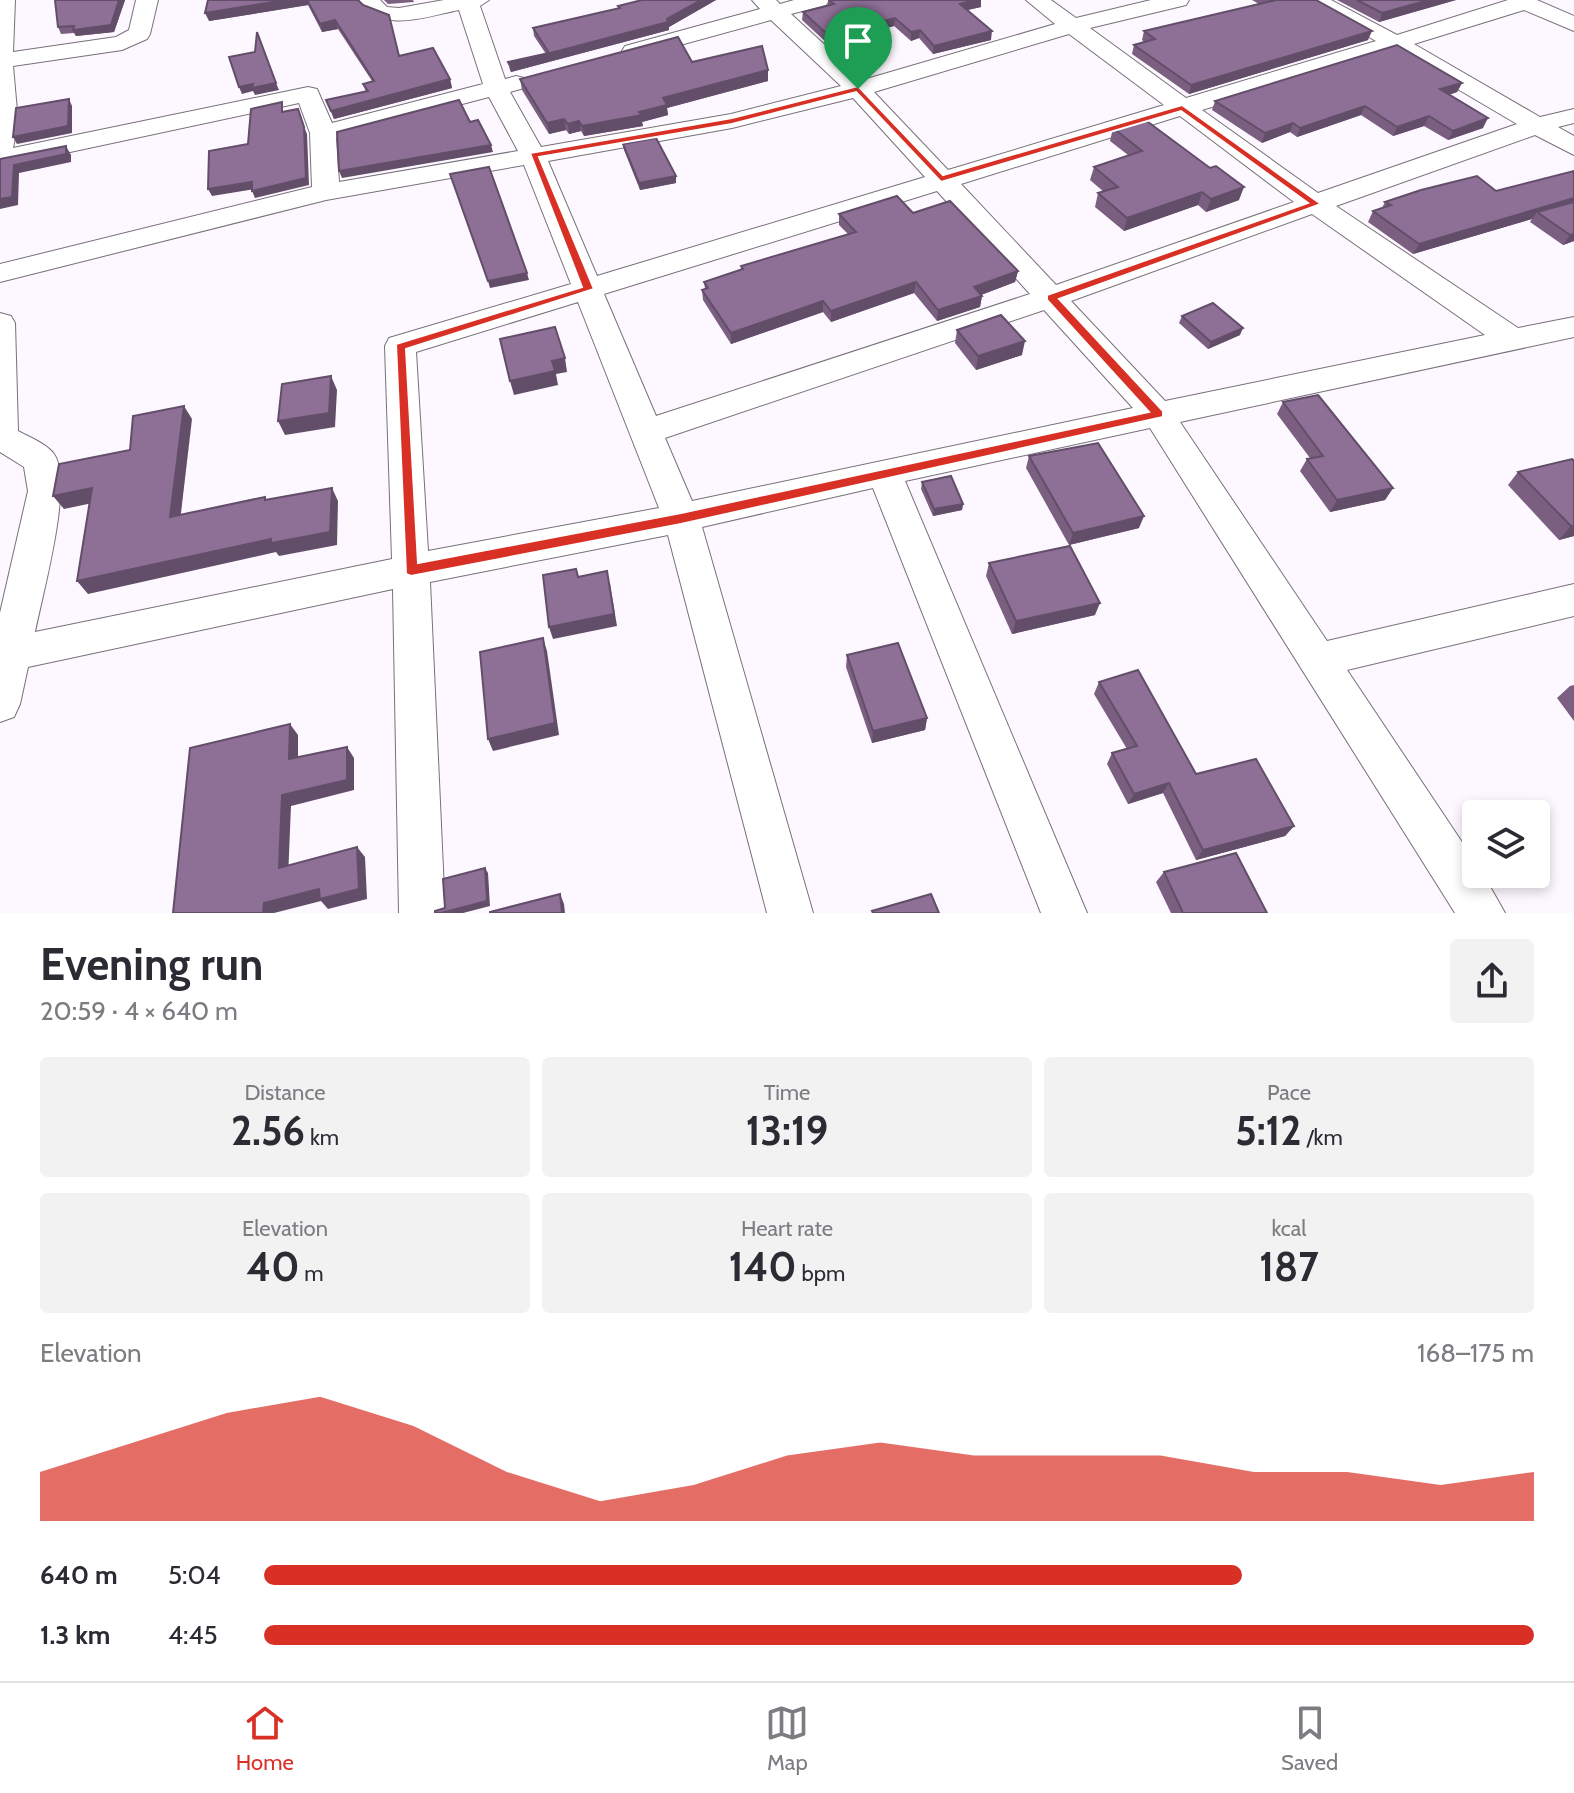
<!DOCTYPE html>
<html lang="en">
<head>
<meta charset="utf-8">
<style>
	body { margin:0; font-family:Cabin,sans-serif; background:#f2f2f3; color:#2b2b33; height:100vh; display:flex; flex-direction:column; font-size:30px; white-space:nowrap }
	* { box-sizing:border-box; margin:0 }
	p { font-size:26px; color:#7c7c81 }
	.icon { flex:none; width:44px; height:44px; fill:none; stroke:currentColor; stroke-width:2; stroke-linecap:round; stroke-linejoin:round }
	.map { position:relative; height:913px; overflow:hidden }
	.details { display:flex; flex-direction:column; background:#fff; flex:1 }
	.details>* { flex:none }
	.tools { position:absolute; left:1462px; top:800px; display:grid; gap:16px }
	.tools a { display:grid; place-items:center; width:88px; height:88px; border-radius:8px; background:#fff; box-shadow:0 4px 12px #0003; font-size:40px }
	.pin { position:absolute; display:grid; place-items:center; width:68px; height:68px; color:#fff; margin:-82px -34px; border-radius:50% 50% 50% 0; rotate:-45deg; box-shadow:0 0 8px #0007 }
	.pin .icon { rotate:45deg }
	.round { display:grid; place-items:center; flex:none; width:84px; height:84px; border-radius:8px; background:#f2f2f3 }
	.overview { display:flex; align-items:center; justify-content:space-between; height:136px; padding:0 40px }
	h1 { font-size:44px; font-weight:700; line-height:60px }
	.figures { display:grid; grid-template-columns:repeat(3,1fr); gap:12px; height:136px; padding:8px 40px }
	.figures div { display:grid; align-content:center; border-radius:8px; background:#f2f2f3; text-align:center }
	.figures b { font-size:40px; font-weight:700 }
	.figures small { font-size:22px; font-weight:400 }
	.figures p { font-size:22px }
	.chart { height:224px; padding:16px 40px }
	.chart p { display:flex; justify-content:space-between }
	.chart svg { width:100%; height:144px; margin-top:8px; fill:#d93025; opacity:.7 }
	ul { padding:0 40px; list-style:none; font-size:26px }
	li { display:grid; grid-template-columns:128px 96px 1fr; align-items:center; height:60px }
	li i { height:20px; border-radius:10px; background:#d93025 }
	.menu { display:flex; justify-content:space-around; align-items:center; height:112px; border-top:2px solid #e1e1e2; background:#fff; font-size:22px; color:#7c7c81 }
	.menu a { display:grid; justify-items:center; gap:4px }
	.menu .current { color:#d93025 }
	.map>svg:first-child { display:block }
</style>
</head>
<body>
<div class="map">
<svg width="1574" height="913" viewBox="0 0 1574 913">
	<rect width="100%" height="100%" fill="#fdf8ff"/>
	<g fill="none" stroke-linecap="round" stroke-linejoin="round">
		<defs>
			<path id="minor" d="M0 0H15L13 52 116 37 129 30 136 0H158L150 34 147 39 122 50 13 66 18 122 13 148 308 87 317 89 332 123 483 84 459 10C424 17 382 34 357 0H380L387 7 399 8 444 0H489L480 6 505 79 516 76 524 78 528 83 524 88 510 92 541 147 731 114 841 86 771 20 633 58 625 56 622 51 625 46 760 9 752 0H776L780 4 794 0H829L826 5 791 14 863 80 1055 24 1026 0H1051L1076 18 1151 0H1189L1186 5 1090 28 1186 98 1376 41 1304 0H1331L1397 35 1508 0H1537L1574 16V31L1524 10 1414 44 1540 117 1574 109V123L1558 127 1574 136V155L1535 135 1336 206 1518 328 1574 317V337L1180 422 1327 641 1574 584V616L1347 670 1476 863V874H1483L1505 913H1455L1150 428 905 481 1087 913H1041L873 488 702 527 813 913H767L668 535 430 582 445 913H399L393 589 28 667 20 704 14 717 0 722V613L28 491 24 467 0 452V313L11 316 15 323 18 431C29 437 47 444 54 454 74 483 42 595 35 632L392 559 385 346 389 338 571 284 524 165 326 200 0 282V264L312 187 310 133 299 103 0 167ZM1069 34 1164 105 948 170 874 92ZM1393 51 1517 124 1318 193 1202 110ZM489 97 518 151 339 182 336 137ZM853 98 925 177 597 276 548 161 732 128ZM1180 116 1294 202 1056 285 961 184ZM937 191 1030 294 656 416 604 294ZM1312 214 1485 335 1165 401 1071 301ZM578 302 659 508 428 551 416 352ZM1044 310 1133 408 692 501 665 438Z"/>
		</defs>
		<use href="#minor" stroke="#78707a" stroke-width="2"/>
		<use href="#minor" fill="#fff" fill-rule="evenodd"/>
	</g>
	<g fill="#7a5f81">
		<polygon points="55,0 125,0 114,32 76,36 74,33 61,34 58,27"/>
		<polygon points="208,0 358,0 399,56 450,79 452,88 334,119 326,100 366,92 363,84 372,81 338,29 322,32 308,5 209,21"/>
		<polygon points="384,0 413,0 414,2 388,4"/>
		<polygon points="642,0 716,0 669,27 669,30 511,72 510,70 508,62 546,54 534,36 533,28 618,9 618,6"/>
		<polygon points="828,0 981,0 981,7 967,10 991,40 933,54 919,38 911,41 894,26 828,44 802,20 803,12 828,6"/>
		<polygon points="1252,0 1316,0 1368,40 1189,94 1132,54 1134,45 1144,42 1142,40 1144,31 1259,4"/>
		<polygon points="1337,0 1456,0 1379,22"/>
		<polygon points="692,62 768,70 768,81 667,108 668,115 642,122 643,126 584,136 581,131 569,134 566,130 549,134 522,90 520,79"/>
		<polygon points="1462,83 1457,92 1449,95 1483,128 1448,140 1424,126 1393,136 1361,115 1297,137 1290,132 1262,143 1212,110 1215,101"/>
		<polygon points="1113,128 1239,200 1206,212 1198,205 1124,231 1095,207 1098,193 1104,192 1090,180 1094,167 1128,155 1110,141"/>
		<polygon points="623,144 676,183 640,190 624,150"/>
		<polygon points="1574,171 1574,241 1563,245 1530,222 1532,219 1413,254 1368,222 1373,211 1382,208 1385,202 1496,191"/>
		<polygon points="913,213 1018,271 1015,282 981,295 982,296 980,307 937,321 914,293 831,322 823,312 731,344 703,300 702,290 705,289 704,282 741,270 741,266 848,234 839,225 839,214"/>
		<polygon points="1182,316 1240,335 1208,349 1179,323"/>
		<polygon points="957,330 1022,355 976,370 955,343"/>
		<polygon points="1283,402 1393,488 1385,500 1330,512 1300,471 1307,459 1310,458 1277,414"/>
		<polygon points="1029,456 1139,528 1069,545 1026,468"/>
		<polygon points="1572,459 1574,536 1559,540 1508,485 1518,472"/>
		<polygon points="922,482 963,504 962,510 933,516 921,489"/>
		<polygon points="989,563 1095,615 1012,634 986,576"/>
		<polygon points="847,655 927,718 925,730 872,743 846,667"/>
		<polygon points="1099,682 1196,774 1294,826 1285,836 1196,860 1163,793 1128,804 1107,764 1112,753 1127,749 1094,694"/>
		<polygon points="1574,685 1574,721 1557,698 1570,686"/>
		<polygon points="1164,872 1267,913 1171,913 1156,882"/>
	</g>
	<g fill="#634e69">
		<polygon points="119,0 125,0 114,32 76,36 73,30"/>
		<polygon points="286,0 307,0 308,5 209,21 205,13"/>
		<polygon points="701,0 716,0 669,27 669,30 511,72 509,64 667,19"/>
		<polygon points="975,0 981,0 981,7 959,12 960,4"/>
		<polygon points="1429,0 1456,0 1379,22 1382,13"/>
		<polygon points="895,18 894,26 828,44 828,35"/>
		<polygon points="335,20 338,29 322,32 320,24"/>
		<polygon points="920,30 919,38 911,41 911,32"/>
		<polygon points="992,31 991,40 933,54 934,46"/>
		<polygon points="1372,31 1368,40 1189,94 1191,85"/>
		<polygon points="768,70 768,81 667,108 668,115 642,122 643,126 584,136 582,126 663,98"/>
		<polygon points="450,79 452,88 334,119 331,111"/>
		<polygon points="276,83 279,90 255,95 253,91 242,94 239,87 253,84"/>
		<polygon points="1462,83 1457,92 1435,99 1440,89"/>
		<polygon points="69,99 72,106 72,133 17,144 13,137"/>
		<polygon points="1365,106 1361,115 1297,137 1300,128"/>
		<polygon points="1429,116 1424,126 1393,136 1397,127"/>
		<polygon points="1488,118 1483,128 1448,140 1453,131"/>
		<polygon points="564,119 566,130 549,134 547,123"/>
		<polygon points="579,121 581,131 569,134 568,124"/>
		<polygon points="1293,123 1290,132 1262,143 1265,133"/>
		<polygon points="304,127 307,134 309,185 255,198 252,191"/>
		<polygon points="491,145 493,152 342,178 339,171"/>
		<polygon points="66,146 71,155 71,162 19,173 18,205 0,209 0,199 14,165"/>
		<polygon points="676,176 676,183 640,190 639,183"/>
		<polygon points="252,182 255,189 212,196 208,189"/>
		<polygon points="1244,187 1239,200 1206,212 1211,199"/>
		<polygon points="1202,192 1198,205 1124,231 1127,218"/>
		<polygon points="1574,198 1574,206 1537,212 1532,219 1413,254 1419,244"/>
		<polygon points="1574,234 1574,241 1563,245 1570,235"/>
		<polygon points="1018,271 1015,282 973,298 974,287"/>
		<polygon points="527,273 529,280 490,288 488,281"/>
		<polygon points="916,282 914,293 831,322 831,311"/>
		<polygon points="982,296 980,307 937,321 938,310"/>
		<polygon points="823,301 823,312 731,344 731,333"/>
		<polygon points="1243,328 1240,335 1208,349 1211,342"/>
		<polygon points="1025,341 1022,355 976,370 978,356"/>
		<polygon points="565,358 567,372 556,374 558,385 514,395 510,381 552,361"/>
		<polygon points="331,376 337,390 335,427 285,435 278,421"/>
		<polygon points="184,406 192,419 179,530 170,517"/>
		<polygon points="92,488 102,501 64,509 53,496"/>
		<polygon points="332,488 338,501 337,545 279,556 276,552 88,594 77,581"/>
		<polygon points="1393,488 1385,500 1330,512 1337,500"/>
		<polygon points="963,504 962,510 933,516 934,509"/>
		<polygon points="1144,516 1139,528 1069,545 1073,533"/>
		<polygon points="1571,526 1574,526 1574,536 1559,540"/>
		<polygon points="610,584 617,626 553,639 549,627"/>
		<polygon points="1100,603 1095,615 1012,634 1016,621"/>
		<polygon points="543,638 547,651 559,735 493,751 488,739"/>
		<polygon points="927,718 925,730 872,743 873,731"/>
		<polygon points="290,724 298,735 298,770 289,759"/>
		<polygon points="347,747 354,758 354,790 291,806 288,878 279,868 282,795"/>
		<polygon points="1169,783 1163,793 1128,804 1134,794"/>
		<polygon points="1294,826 1285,836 1196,860 1203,850"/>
		<polygon points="357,847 365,857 367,899 328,909 321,901 274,913 263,913 264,903"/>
		<polygon points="485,868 488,873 490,906 463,913 441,913"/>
		<polygon points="560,894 564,904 565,913 562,913"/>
	</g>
	<g fill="#8e6f96" stroke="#634e69" stroke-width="2">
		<polygon points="55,0 119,0 111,25 73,30 74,26 58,27"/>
		<polygon points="208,0 286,0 205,13"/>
		<polygon points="307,0 358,0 363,5 389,15 399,56 433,48 450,79 331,111 326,100 368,91 363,84 374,81 335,20 320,24"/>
		<polygon points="642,0 701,0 667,19 668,22 509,64 508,62 549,53 533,28 620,8 618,6"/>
		<polygon points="829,0 975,0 960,4 992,31 934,46 920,30 911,32 895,18 828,35 803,12 834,4"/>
		<polygon points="1269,0 1316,0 1372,31 1191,85 1134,45 1155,39 1144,31 1272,1"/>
		<polygon points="1357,0 1429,0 1382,13"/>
		<polygon points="257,32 276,83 252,88 253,84 239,87 229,57 255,52"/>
		<polygon points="678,37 692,62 762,46 768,70 663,98 667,105 639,112 642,115 582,126 579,121 568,124 564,119 547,123 520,79"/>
		<polygon points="1397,45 1462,83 1440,89 1488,118 1453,131 1429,116 1397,127 1365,106 1300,128 1293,123 1265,133 1215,101"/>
		<polygon points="69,99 68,126 13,137 16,108"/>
		<polygon points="459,100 470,122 478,120 491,145 339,171 337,132"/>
		<polygon points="282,102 282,112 298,109 304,127 306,178 252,191 252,182 208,189 209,151 248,144 251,109"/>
		<polygon points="1144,119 1210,168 1216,166 1244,187 1211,199 1202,192 1127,218 1098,193 1118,187 1094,167 1142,151 1113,128"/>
		<polygon points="656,138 676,176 639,183 623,144"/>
		<polygon points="66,146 66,154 14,165 12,197 0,199 0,159"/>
		<polygon points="489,167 527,273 488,281 450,174"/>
		<polygon points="1574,171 1574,198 1419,244 1373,211 1391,205 1385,202 1421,190 1477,176 1496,191"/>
		<polygon points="897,196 913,213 950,201 1018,271 974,287 982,296 938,310 916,282 831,311 823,301 731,333 702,290 708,288 704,282 743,269 741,266 856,232 839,214"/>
		<polygon points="1574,202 1574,234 1570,235 1537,212"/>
		<polygon points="1213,303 1243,328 1211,342 1182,316"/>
		<polygon points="1001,315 1025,341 978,356 957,330"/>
		<polygon points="555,327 565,358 552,361 555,371 510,381 500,339"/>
		<polygon points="331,376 329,413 278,421 282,384"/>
		<polygon points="1318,395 1393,488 1337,500 1307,459 1323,456 1283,402"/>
		<polygon points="184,406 170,517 265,497 265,500 332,488 330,532 271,543 271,539 77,581 92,488 53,496 59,464 130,450 133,416"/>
		<polygon points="1098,443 1144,516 1073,533 1029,456"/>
		<polygon points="1572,459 1574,461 1574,526 1571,526 1518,472"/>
		<polygon points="951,476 963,504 934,509 922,482"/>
		<polygon points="1070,546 1100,603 1016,621 989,563"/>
		<polygon points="576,569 578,577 607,571 614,614 549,627 543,575"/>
		<polygon points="543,638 555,723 488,739 480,652"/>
		<polygon points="898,643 927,718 873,731 847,655"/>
		<polygon points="1138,670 1196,774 1256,759 1294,826 1203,850 1169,783 1134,794 1112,753 1137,746 1099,682"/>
		<polygon points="290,724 289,759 347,747 347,780 282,795 279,868 357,847 359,889 320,899 319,889 264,903 263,913 173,913 190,748"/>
		<polygon points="1236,853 1267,913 1183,913 1164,872"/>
		<polygon points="485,868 487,901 441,913 435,913 435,911 445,908 443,879"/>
		<polygon points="560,894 562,913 490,913 490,912"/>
		<polygon points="931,894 939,913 873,913 872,911"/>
	</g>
	<path fill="#d93025" stroke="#fff" stroke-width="2" fill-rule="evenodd" d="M858 86 943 175 1182 105 1321 204 1059 299 1163 411V417L681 524 411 576 406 574 396 344 582 287 530 153 732 118ZM856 92 941 182 1181 111 1308 203 1047 295V300L1149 412 681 513 418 563 406 349 594 289 539 157 732 124Z"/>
</svg>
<div class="tools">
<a><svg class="icon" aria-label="layers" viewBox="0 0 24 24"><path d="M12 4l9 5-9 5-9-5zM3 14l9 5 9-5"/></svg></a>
</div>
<div class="pin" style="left:858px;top:89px;background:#1e9e55"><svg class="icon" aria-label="arrive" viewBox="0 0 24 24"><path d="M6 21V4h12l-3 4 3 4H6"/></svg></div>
</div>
<section class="details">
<div class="overview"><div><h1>Evening run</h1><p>20:59 · 4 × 640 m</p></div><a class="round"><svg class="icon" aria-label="share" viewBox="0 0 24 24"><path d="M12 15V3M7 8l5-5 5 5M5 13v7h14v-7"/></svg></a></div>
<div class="figures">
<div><p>Distance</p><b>2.56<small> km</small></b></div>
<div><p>Time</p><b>13:19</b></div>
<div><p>Pace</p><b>5:12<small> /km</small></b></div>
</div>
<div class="figures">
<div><p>Elevation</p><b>40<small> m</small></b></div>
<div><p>Heart rate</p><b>140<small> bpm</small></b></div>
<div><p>kcal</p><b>187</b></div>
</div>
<div class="chart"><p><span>Elevation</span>168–175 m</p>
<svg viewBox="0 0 160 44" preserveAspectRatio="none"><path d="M0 44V29L10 20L20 11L30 6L40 15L50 29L60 38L70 33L80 24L90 20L100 24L110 24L120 24L130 29L140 29L150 33L160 29V44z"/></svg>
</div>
<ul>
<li><b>640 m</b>5:04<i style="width:77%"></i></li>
<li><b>1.3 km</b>4:45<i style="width:100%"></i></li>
</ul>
</section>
<nav class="menu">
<a class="current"><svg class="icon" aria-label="home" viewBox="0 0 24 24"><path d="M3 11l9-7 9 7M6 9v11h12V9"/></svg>Home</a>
<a><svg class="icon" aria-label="map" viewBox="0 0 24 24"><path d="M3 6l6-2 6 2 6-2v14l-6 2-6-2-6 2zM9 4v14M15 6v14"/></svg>Map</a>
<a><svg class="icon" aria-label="saved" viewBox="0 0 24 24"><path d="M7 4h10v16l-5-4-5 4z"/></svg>Saved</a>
</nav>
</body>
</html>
